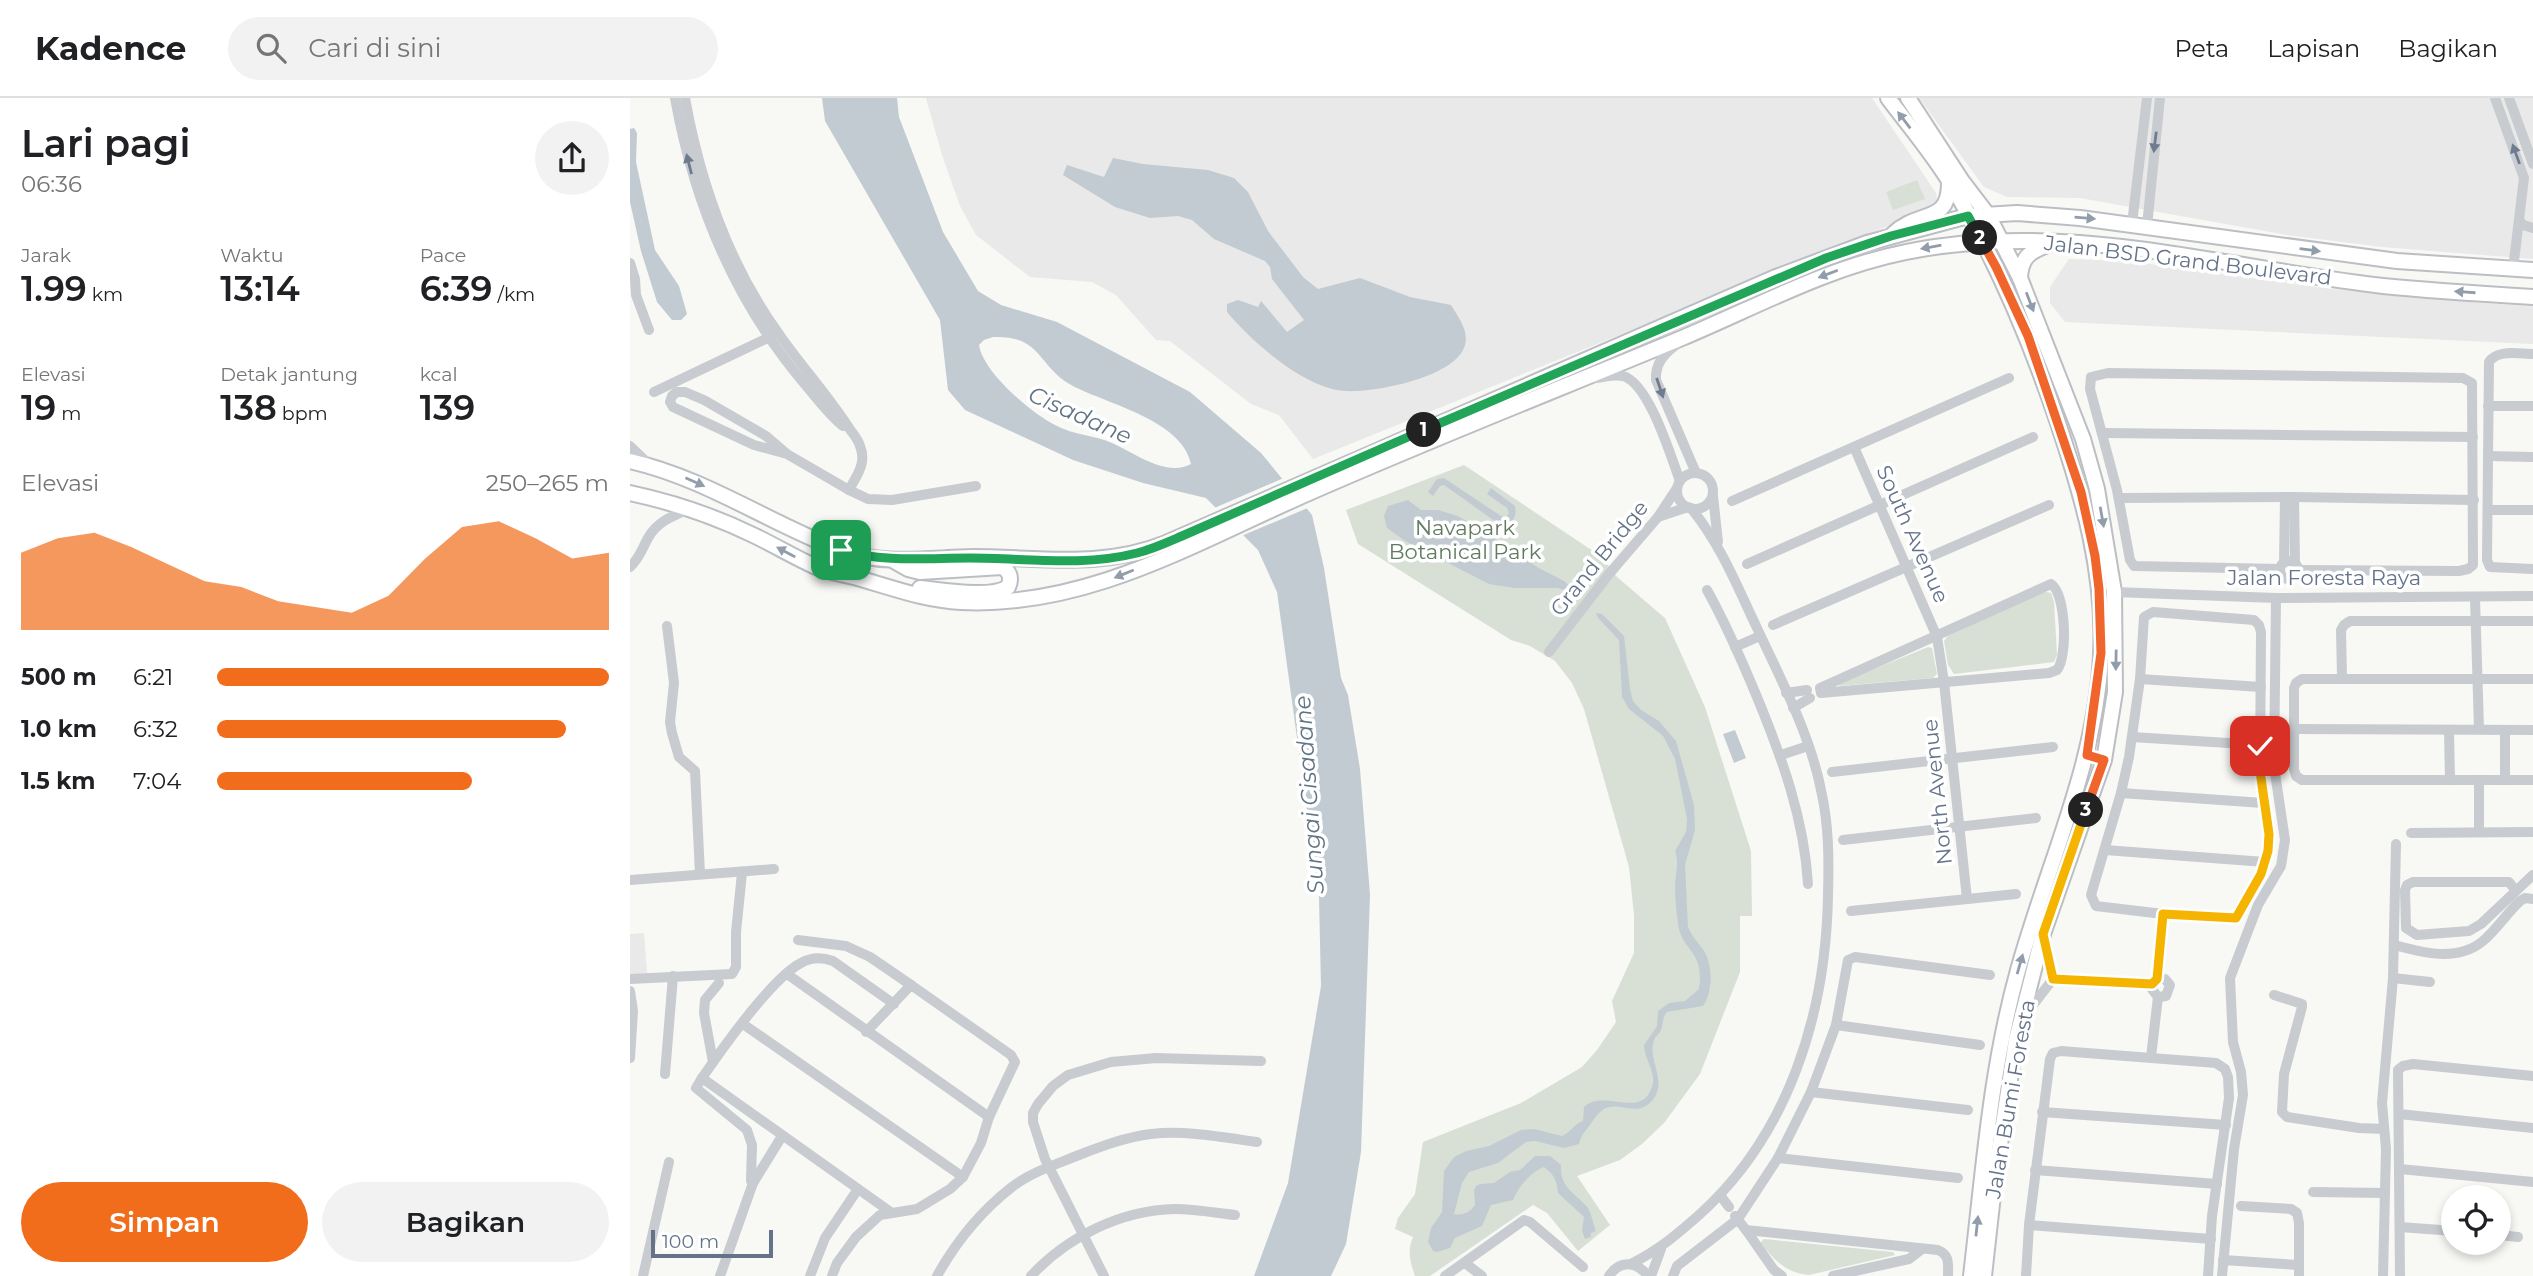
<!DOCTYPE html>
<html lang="id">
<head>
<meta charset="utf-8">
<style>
	body { margin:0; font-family:Montserrat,sans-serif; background:#f2f2f2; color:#202124; height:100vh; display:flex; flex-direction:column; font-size:26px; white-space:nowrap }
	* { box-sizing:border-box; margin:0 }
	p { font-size:23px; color:#757577 }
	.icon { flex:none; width:38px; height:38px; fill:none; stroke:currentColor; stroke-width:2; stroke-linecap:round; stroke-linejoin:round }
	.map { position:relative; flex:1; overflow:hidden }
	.panel { display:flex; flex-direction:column; background:#fff; width:630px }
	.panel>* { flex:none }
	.tools { position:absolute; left:1811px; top:1087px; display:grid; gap:14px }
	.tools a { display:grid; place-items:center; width:70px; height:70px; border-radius:50%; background:#fff; box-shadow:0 4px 10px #0003; font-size:35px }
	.scale { position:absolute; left:21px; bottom:18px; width:122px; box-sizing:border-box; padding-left:7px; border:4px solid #647389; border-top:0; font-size:19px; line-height:24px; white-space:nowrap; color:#647389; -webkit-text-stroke:5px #fff; paint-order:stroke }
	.pin { position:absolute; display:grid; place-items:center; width:60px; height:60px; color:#fff; margin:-30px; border-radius:14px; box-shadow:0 4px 10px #0006 }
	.km { position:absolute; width:35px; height:35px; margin:-18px; border-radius:50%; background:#222; color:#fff; font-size:19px; line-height:35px; text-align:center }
	.round { display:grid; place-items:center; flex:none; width:74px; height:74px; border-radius:37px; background:#f2f2f2 }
	.headline { display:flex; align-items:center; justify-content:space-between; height:119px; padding:0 21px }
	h1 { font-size:38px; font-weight:600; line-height:52px }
	.stats { display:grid; grid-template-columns:repeat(3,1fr); gap:10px; height:119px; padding:7px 21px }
	.stats div { display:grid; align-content:center }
	.stats b { font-size:35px; font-weight:600 }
	.stats small { font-size:19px; font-weight:400 }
	.stats p { font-size:19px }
	.chart { height:196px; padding:14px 21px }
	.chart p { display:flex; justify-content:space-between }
	.chart svg { width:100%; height:126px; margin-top:7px; fill:#f26d1b; opacity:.7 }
	.button { display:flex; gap:14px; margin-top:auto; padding:14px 21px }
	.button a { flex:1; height:80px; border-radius:42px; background:#f26d1b; color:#fff; font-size:28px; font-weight:600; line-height:80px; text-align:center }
	.button a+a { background:#f2f2f2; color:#202124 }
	ul { padding:0 21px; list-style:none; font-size:23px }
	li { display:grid; grid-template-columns:112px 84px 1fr; align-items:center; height:52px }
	li i { height:18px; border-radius:9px; background:#f26d1b }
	header { display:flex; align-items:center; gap:42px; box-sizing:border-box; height:98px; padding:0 35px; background:#fff; border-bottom:2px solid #e0e0e0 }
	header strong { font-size:33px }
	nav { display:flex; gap:38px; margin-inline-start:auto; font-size:24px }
	.search { width:490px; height:63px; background:#f2f2f2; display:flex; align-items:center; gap:18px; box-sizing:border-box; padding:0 24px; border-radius:38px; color:#757577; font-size:26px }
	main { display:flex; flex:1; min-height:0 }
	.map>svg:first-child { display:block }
</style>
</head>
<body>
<header>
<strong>Kadence</strong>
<div class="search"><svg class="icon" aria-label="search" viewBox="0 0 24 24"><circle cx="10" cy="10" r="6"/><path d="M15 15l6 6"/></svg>Cari di sini</div>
<nav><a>Peta</a><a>Lapisan</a><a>Bagikan</a></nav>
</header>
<main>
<section class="panel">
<div class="headline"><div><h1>Lari pagi</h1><p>06:36</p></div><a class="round"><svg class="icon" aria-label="share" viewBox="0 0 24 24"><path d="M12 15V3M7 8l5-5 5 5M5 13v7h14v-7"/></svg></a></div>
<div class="stats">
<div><p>Jarak</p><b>1.99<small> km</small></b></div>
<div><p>Waktu</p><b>13:14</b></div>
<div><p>Pace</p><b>6:39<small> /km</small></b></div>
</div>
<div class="stats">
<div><p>Elevasi</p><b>19<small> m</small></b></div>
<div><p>Detak jantung</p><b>138<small> bpm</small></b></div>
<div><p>kcal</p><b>139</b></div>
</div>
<div class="chart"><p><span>Elevasi</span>250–265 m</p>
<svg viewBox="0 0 160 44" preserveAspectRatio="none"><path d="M0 44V17L10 12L20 10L30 15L40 21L50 27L60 29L70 34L80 36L90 38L100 32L110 19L120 8L130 6L140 12L150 19L160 17V44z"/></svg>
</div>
<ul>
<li><b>500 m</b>6:21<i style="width:100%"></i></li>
<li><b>1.0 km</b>6:32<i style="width:89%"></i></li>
<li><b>1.5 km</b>7:04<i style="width:65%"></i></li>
</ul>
<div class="button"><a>Simpan</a><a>Bagikan</a></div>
</section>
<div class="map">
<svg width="1903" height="1178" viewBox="0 0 1903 1178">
	<rect width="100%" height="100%" fill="#f8f8f5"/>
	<g fill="#e8e9e8">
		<polygon points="296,0 1242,0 1306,95 1308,108 683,361 649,317 621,306 540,243 526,242 486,197 462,184 400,179 346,137 330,108 312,57"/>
		<polygon points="1289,0 1903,0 1903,161 1752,149 1657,137 1450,100 1377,99 1354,89"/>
		<polygon points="1439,161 1498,163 1702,191 1851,205 1903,208 1903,246 1435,224 1420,205 1420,189"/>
		<polygon points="14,835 17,875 0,877 0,836"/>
	</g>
	<g fill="#d8e0d6">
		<polygon points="1287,82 1295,101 1263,112 1256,94"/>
		<path d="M834 367 972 459 987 479 1035 520 1075 609 1121 753 1122 818H1110V874L1070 976 1034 1025 1012 1046 990 1062 947 1078 980 1127 948 1153 917 1115 903 1107 800 1178H785C780 1164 777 1153 783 1139L765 1131 768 1120 785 1096 793 1044 891 1005 952 969 967 952 986 924 982 903 1004 855V817L999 769 954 611 942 585 925 563 900 548 881 542 728 446 716 412Z"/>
		<polygon points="1413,493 1421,495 1424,504 1427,557 1424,564 1324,576 1318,567 1314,543 1318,538"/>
		<polygon points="1298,549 1302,550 1307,576 1303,580 1209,588 1210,585"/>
		<path d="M1134 1141 1263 1154 1265 1157 1179 1177C1155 1175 1145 1162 1130 1145Z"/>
	</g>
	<g fill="#c2cbd1" fill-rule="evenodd">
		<path d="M192 0H267L269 19 313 134 348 193 371 207 427 224 560 294 631 355 682 417 694 470 711 580 718 597 730 671 740 797 731 1054 716 1146 701 1178H624L658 1085 691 888 689 800 647 494 628 452 576 400 513 385 443 362 335 312 318 292 310 222 195 23ZM363 239C413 237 407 269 443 288 477 306 552 322 561 366 537 380 503 354 482 345 464 337 443 337 425 327 401 315 353 274 349 247L354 242Z"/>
		<polygon points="4,30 7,35 6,64 25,152 49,188 57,216 51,222 42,222 27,204 11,153 0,104 0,31"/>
		<path d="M483 60 513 66 578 72 604 80 618 94 638 133 673 179 688 191 730 180 780 199 821 207C828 219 839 232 835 247 827 279 744 295 715 293 674 290 622 244 597 214V206L608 202 628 209 631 203 657 234 674 222 642 181 640 169 635 163 584 141 562 122 548 118 520 120 485 109 433 77 437 67 474 79Z"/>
		<path d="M814 380 871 418 876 419 879 415 877 410 857 396 861 390 885 408C888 422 879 429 866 424L814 387 810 388 803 398 798 394 807 381Z"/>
		<polygon points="778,402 791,412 808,412 828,418 882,451 907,469 934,483 942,490 944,496 928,490 884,490 859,486 775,443 757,430 754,418 758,408"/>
		<path d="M966 515 972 516 994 538 1000 591 1003 603 1011 612 1029 623 1046 643 1064 707 1065 732 1055 767 1058 829C1062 839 1068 844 1074 853 1083 867 1083 894 1073 908L1037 914C1031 921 1034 927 1030 934 1028 937 1025 939 1024 942 1017 962 1037 980 1024 1000 1009 1022 990 1002 974 1011 968 1015 964 1021 960 1027 955 1033 951 1038 949 1046L934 1050 905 1043 896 1044 868 1065 839 1074 832 1085 824 1116C833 1118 840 1114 845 1107L844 1092 846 1088 850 1086 864 1085 880 1074 890 1072 905 1058H920L931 1067C930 1091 945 1094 958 1110 962 1117 963 1126 966 1133L961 1135V1139L955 1141 952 1133 954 1119 928 1095C927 1083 924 1076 914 1069 902 1073 888 1089 883 1102L861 1107 852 1128 825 1140 820 1150 807 1154 803 1153 798 1144 801 1130 812 1114 814 1073 824 1059 836 1053 859 1048 891 1032 904 1031 932 1038C941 1034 944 1026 953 1023L954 1009C974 990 1011 1022 1022 989 1027 975 1014 961 1014 947L1027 928 1028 913 1039 905 1055 903 1069 891C1075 851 1051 854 1048 825 1046 812 1045 798 1045 786 1046 775 1049 763 1045 753L1056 734 1057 721 1045 661 1033 638 999 611 992 599 989 542 968 520Z"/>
		<polygon points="1105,632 1116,660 1104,665 1093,636"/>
	</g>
	<polygon fill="#f8f8f5" points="656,379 680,409 609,439 582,411"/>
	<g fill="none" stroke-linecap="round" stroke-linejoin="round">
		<defs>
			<g id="major">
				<path d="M1258 0C1279 28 1303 56 1321 86 1366 161 1400 242 1428 325 1453 400 1475 476 1471 556 1466 668 1416 769 1387 876 1360 974 1353 1077 1341 1178"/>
				<polyline points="1278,0 1332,83 1358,117 1390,180 1453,341 1467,391 1484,494 1485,594 1474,662 1413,836 1386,942 1365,1079 1354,1178"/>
				<path d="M1263 136C1289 111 1319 127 1319 85"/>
				<path d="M1390 180C1391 158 1401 153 1420 146"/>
				<path d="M0 363C75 380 139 425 210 452 253 468 298 460 342 459 408 459 472 471 536 445L1146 179 1237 145 1338 118 1387 115 1450 120 1767 163 1903 172"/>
				<path d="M0 395C42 404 84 418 123 437 144 447 164 459 186 469 198 474 211 476 224 479 260 489 293 502 331 504 452 510 556 450 663 402 791 345 922 294 1052 240 1126 209 1196 170 1276 154 1435 121 1595 170 1753 188 1803 193 1853 196 1903 199"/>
				<path d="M264 463 278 471 290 474 372 469C380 473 382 481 378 489 361 501 311 492 290 490"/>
			</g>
		</defs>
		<use href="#major" stroke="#bbbec3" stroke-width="18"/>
		<g stroke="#c8cbcf" stroke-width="10">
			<path d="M45 0C64 105 104 202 173 284 186 299 198 316 213 328"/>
			<path d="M55 0C70 83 99 167 149 236 171 268 198 297 219 330 223 336 228 341 230 348 237 365 227 377 219 392"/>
			<polyline points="1865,0 1894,80 1883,171"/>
			<polyline points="1879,0 1903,66"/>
			<polyline points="1889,122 1893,127 1903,130"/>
			<polyline points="1502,126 1517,0"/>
			<polyline points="1517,128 1530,0"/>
			<polyline points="0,165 5,181 6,197 19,232"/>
			<path d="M1047 246C1034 256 1025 265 1026 282L1066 375"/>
			<path d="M1903 256C1889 256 1867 251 1859 264L1857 462 1860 469 1903 471"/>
			<path d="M966 280C974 279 984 276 993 278 1019 285 1041 359 1050 383"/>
			<polyline points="24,294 142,238"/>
			<polyline points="1858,308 1903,308"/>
			<polyline points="1472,335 1843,339"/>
			<polyline points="0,348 21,368"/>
			<polyline points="1224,349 1307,539 1314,584 1337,801"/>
			<polyline points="157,356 124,347 43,309 40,304 42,298 47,294 55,294 74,302 136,338 157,356 219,392 238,401 262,402 346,388"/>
			<polyline points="1858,358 1903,359"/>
			<circle cx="1065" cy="393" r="18"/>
			<polyline points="1083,398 1088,444"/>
			<polyline points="1664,399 1665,465"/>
			<polyline points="1489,400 1664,399 1844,402"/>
			<polyline points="1102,403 1379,280"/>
			<polyline points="1858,412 1903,412"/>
			<polyline points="1028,419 1058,409"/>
			<circle cx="1659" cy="472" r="9"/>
			<polyline points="1654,465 1655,399"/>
			<polyline points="1117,466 1403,339"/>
			<path d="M0 469C9 461 12 451 18 440 27 424 42 418 59 411"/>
			<polyline points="1650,471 1504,468 1500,462 1487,392 1460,291 1461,279 1478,275 1833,280 1842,285 1843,467 1838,471 1829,473 1668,472"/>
			<path d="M1421 486C1436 495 1438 559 1427 572L1419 575 1191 595 1190 590Z"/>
			<path d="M1077 492C1096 526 1112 563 1127 599 1152 660 1174 720 1178 786"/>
			<polyline points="1484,494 1646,500 1903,498"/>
			<polyline points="1845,500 1849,631"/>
			<polygon points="1523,514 1624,522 1629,527 1631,534 1630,673 1638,736 1638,753 1631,776 1607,820 1533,816 1466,808 1461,797 1491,695 1499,659 1510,581 1514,519"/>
			<polyline points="1143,527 1419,407"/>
			<polyline points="37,528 44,585 40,624 42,635 49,659 65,673 70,776"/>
			<polyline points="1105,549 1130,538"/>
			<polyline points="919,554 979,476 1028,419 1047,390"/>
			<polyline points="1712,580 1711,532 1714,527 1720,523 1903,523"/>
			<polyline points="1510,581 1631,589"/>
			<polyline points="1903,581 1672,581 1666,585 1664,590 1664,671 1666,678 1672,682 1903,682"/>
			<polyline points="1156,595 1177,592"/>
			<polyline points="1163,610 1180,600"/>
			<polyline points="1664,631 1903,632"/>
			<polyline points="1819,632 1820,682"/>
			<polyline points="1502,639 1630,647"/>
			<polyline points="1151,657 1178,648"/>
			<polyline points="1202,674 1423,649"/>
			<polyline points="1849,682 1849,733"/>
			<polyline points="1875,682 1875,632"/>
			<polyline points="1491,695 1633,705"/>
			<polyline points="1781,735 1903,734"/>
			<polyline points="1213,742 1406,720"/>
			<polyline points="1475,752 1635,764"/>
			<polyline points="0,782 144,771"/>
			<polyline points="1886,793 1879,784 1783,784 1777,787 1775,792 1776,830 1787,837 1839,833 1851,826 1903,777"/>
			<polyline points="1221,813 1386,796"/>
			<polyline points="168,842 216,848 240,859 281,887"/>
			<path d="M1765 847C1793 855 1828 864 1853 843 1867 831 1877 815 1890 803L1895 800 1903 801"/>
			<polyline points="157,876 359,1019"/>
			<polyline points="1763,880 1800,884"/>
			<polyline points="0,881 102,876 106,869 106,834 112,775"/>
			<polyline points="1423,881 1522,886"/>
			<polyline points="1527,881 1535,881 1540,887 1536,898 1528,899 1521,890 1527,881 1533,816"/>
			<polyline points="0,893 3,913 0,960"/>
			<polyline points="1644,897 1672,906 1672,909 1654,976 1652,1014 1657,1019 1729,1030 1754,1031"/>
			<polyline points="1393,920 1423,881 1414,839"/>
			<polyline points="113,926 333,1079"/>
			<polyline points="1206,927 1350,947"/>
			<polyline points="1521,959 1528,899"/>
			<polyline points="83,964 74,915 75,902 89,885"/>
			<polyline points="35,976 43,878"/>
			<polyline points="72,980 262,1115"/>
			<polyline points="1181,994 1338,1012"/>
			<polyline points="1412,1014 1596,1027"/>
			<polyline points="1769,1016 1903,1030"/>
			<polyline points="1148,1060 1328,1080"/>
			<polyline points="1770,1071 1903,1084"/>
			<polyline points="1405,1072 1587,1086"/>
			<polyline points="123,1085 152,1038"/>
			<polyline points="1683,1094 1755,1095"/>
			<polyline points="1090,1097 1099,1109"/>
			<polyline points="1611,1108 1661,1111 1667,1115 1669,1125 1669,1178"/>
			<path d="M1105 1118 1116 1132 1308 1152C1320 1157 1318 1166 1318 1178"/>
			<polyline points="1399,1127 1581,1141"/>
			<polyline points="1770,1129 1824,1133"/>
			<polyline points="1116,1132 1144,1172 1152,1178"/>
			<polyline points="1869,1137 1888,1139"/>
			<polyline points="1593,1162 1669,1167"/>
			<polyline points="835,1165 852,1178"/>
			<path d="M1001 1166C1030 1151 1045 1138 1069 1117 1159 1036 1196 916 1198 797 1199 762 1199 727 1191 692 1180 636 1151 582 1127 530 1107 488 1091 447 1061 410"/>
			<polyline points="13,1178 39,1064"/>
			<path d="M90 1178 123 1085 121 1083 122 1047 117 1032 66 990 72 980C92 951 142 880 171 865 181 859 192 859 203 863L264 906"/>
			<polyline points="180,1178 195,1140 228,1091"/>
			<polyline points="202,1178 207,1165 226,1139 250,1117 287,1111 320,1091 333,1079 351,1045 359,1019 385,964 381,957 281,887 236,934"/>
			<path d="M307 1178C326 1144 351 1113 382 1089 401 1074 427 1066 449 1057 472 1048 496 1039 521 1036 555 1032 592 1039 627 1044"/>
			<path d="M401 1178C437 1139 491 1112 545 1111 565 1111 586 1115 605 1117"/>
			<polyline points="474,1178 415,1061 403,1024 403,1015 408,1006 423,988 438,977 481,964 526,960 631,963"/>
			<polyline points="815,1178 894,1122 900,1124 953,1169"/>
			<path d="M979 1178C989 1162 1007 1163 1018 1178"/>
			<polyline points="1021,1178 1031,1151"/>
			<polyline points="1043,1178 1047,1168 1108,1121 1148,1060 1181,994 1206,927 1218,862 1225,859 1360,877"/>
			<polyline points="1203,1178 1279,1161 1292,1151"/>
			<polyline points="1396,1178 1399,1127 1420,961 1423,955 1431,953 1586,965 1595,971 1598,979 1599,1000 1582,1118 1578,1178"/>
			<polyline points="1592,1178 1604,1051 1613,997 1611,974 1603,944 1600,880 1628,807 1651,768 1655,742 1644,668 1646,500"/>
			<polyline points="1753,1178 1756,1051 1752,1005 1763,880 1766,746"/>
			<polyline points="1770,1178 1768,972 1773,968 1783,966 1903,978"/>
		</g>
		<use href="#major" stroke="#fff" stroke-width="14"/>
	</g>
	<defs><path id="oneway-solid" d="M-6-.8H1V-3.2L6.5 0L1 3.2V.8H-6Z" transform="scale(1.75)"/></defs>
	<g fill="#929dac">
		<use href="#oneway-solid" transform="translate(1274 22) rotate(-127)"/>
		<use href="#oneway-solid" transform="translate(1455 120) rotate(5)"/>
		<use href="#oneway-solid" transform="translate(1301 149) rotate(170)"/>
		<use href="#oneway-solid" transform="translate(1680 152) rotate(7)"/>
		<use href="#oneway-solid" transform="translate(1198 176) rotate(159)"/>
		<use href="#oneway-solid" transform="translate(1835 194) rotate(-176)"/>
		<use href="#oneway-solid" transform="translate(1400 204) rotate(69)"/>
		<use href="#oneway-solid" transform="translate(65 384) rotate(24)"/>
		<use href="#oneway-solid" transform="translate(1472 419) rotate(80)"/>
		<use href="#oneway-solid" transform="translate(156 454) rotate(-152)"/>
		<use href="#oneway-solid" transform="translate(494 476) rotate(158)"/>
		<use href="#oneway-solid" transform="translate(1486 562) rotate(91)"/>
		<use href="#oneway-solid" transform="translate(1390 866) rotate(-74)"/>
		<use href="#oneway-solid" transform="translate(1347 1128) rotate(-84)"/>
	</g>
	<g fill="#6e7c90">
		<use href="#oneway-solid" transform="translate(1525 44) rotate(97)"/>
		<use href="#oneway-solid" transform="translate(1886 56) rotate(-110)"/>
		<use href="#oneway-solid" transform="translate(59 66) rotate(-104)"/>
		<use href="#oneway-solid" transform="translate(1030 290) rotate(71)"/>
	</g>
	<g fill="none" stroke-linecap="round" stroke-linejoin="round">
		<defs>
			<path id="split-1" d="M211 452C254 465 296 460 340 460 396 460 452 469 507 455 523 451 538 444 552 438L794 332"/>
			<polyline id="split-2" points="794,332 1196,160 1261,138 1338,118 1350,140"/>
			<polyline id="split-3" points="1350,140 1366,169 1398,238 1451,394 1465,458 1469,491 1471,555 1457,657 1474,662 1456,712"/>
			<polyline id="split-4" points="1456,712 1413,836 1423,881 1522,886 1527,881 1533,816 1606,820 1631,776 1638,753 1639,736 1630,673 1630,648"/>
		</defs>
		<use href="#split-1" stroke="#fff" stroke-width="14"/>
		<use href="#split-2" stroke="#fff" stroke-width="14"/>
		<use href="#split-3" stroke="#fff" stroke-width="14"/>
		<use href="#split-4" stroke="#fff" stroke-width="14"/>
		<use href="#split-1" stroke="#22a559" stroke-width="9"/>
		<use href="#split-2" stroke="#22a559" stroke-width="9"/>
		<use href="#split-3" stroke="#f0652b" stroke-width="9"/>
		<use href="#split-4" stroke="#f5b400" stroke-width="9"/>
	</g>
	<g text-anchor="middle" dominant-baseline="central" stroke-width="7" stroke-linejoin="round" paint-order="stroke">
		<g font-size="21" fill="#647389" stroke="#fff">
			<text transform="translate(1558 162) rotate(7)">Jalan BSD Grand Boulevard</text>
			<text transform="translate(1283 436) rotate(66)">South Avenue</text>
			<text transform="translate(969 460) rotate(-51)">Grand Bridge</text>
			<text x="1694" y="479">Jalan Foresta Raya</text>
			<text transform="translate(1307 694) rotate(-96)">North Avenue</text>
			<text transform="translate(1380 1001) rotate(-80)">Jalan Bumi Foresta</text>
		</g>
		<g font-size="21" fill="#617a60" stroke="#fff">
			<text x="835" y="429">Navapark<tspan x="835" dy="24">Botanical Park</tspan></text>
		</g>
		<g font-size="23" font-style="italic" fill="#607584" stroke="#fff">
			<text transform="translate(450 317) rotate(24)">Cisadane</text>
			<text transform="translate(679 697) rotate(-94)">Sungai Cisadane</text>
		</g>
	</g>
</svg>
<div class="tools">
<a><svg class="icon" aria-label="locate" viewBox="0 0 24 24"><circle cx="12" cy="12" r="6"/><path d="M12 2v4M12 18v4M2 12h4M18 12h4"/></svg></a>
</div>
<div class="scale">100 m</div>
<div class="pin" style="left:211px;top:452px;background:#1e9e55"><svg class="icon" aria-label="arrive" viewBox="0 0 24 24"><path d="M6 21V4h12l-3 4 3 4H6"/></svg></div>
<div class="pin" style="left:1630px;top:648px;background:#d93025"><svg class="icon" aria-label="check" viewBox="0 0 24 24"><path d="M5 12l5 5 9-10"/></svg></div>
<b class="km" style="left:794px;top:332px">1</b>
<b class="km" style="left:1350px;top:140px">2</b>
<b class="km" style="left:1456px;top:712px">3</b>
</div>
</main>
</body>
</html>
